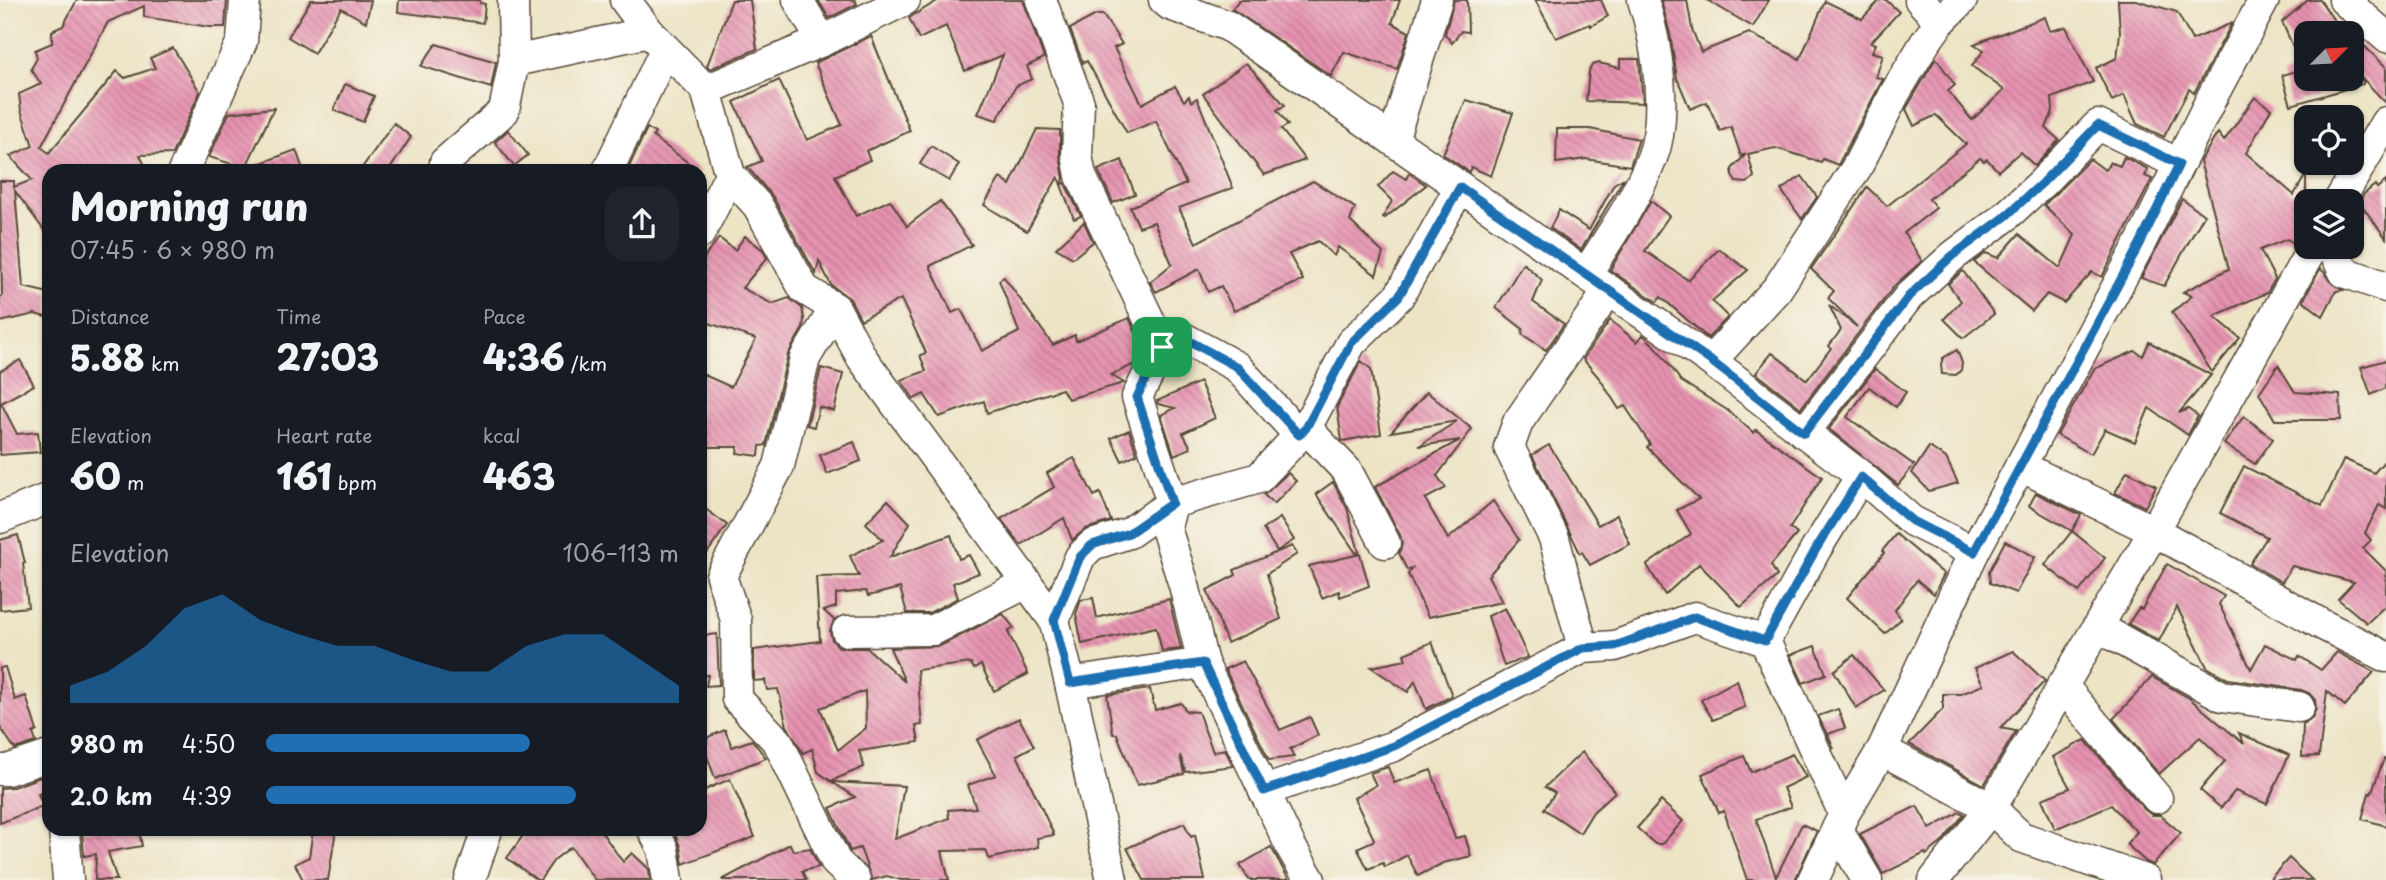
<!DOCTYPE html>
<html lang="en">
<head>
<meta charset="utf-8">
<style>
	body { margin:0; font-family:"Playpen Sans",sans-serif; background:#20242c; color:#f1f3f6; height:100vh; display:flex; flex-direction:column; font-size:26px; white-space:nowrap }
	* { box-sizing:border-box; margin:0 }
	p { font-size:23px; color:#9ea1a6 }
	.icon { flex:none; width:38px; height:38px; fill:none; stroke:currentColor; stroke-width:2; stroke-linecap:round; stroke-linejoin:round }
	.map { position:relative; flex:1; overflow:hidden }
	.drawer { position:absolute; left:42px; top:164px; width:665px; height:672px; display:flex; flex-direction:column; background:#171b24; border-radius:21px; box-shadow:0 2px 5px #0004 }
	.drawer>* { flex:none }
	.needle { width:46px; rotate:66deg }
	.tools { position:absolute; left:2294px; top:21px; display:grid; gap:14px }
	.tools a { display:grid; place-items:center; width:70px; height:70px; border-radius:14px; background:#171b24; box-shadow:0 2px 5px #0004; font-size:35px }
	.pin { position:absolute; display:grid; place-items:center; width:60px; height:60px; color:#fff; margin:-30px; border-radius:14px; box-shadow:0 4px 10px #0006 }
	.round { display:grid; place-items:center; flex:none; width:74px; height:74px; border-radius:21px; background:#20242c }
	.head { display:flex; align-items:center; justify-content:space-between; height:119px; padding:0 28px }
	h1 { font-size:38px; font-weight:800; line-height:52px }
	.figures { display:grid; grid-template-columns:repeat(3,1fr); gap:10px; height:119px; padding:7px 28px }
	.figures div { display:grid; align-content:center }
	.figures b { font-size:35px; font-weight:800 }
	.figures small { font-size:19px; font-weight:400 }
	.figures p { font-size:19px }
	.chart { height:196px; padding:14px 28px }
	.chart p { display:flex; justify-content:space-between }
	.chart svg { width:100%; height:126px; margin-top:7px; fill:#1f6fb2; opacity:.7 }
	ul { padding:0 28px; list-style:none; font-size:23px }
	li { display:grid; grid-template-columns:112px 84px 1fr; align-items:center; height:52px }
	li i { height:18px; border-radius:9px; background:#1f6fb2 }
	.map>svg:first-child { display:block }
</style>
</head>
<body>
<div class="map">
<svg width="2386" height="880" viewBox="0 0 2386 880">
	<defs>
		<pattern id="building-back-hatch" width="6" height="6" patternUnits="userSpaceOnUse" patternTransform="scale(1.75)"><rect width="6" height="6" fill="#e692b0"/><path d="M-1 5l2 2M0 0l6 6M5-1l2 2" fill="none" stroke="#bc778f"/></pattern>
	</defs>
	<rect width="100%" height="100%" fill="#f7f3e8"/>
	<filter id="ink" filterUnits="userSpaceOnUse"><feTurbulence type="fractalNoise" baseFrequency=".0143" numOctaves="2"/><feDisplacementMap in="SourceGraphic" scale="14" xChannelSelector="R" yChannelSelector="G"/><feConvolveMatrix kernelMatrix="1 2 1 2 8 2 1 2 1" color-interpolation-filters="sRGB"/></filter>
	<filter id="wash" filterUnits="userSpaceOnUse"><feTurbulence type="fractalNoise" baseFrequency=".00686" numOctaves="4" result="noise"/><feDisplacementMap in="SourceGraphic" scale="28" xChannelSelector="R" yChannelSelector="G"/><feGaussianBlur stdDeviation="1.57" result="paint"/><feColorMatrix in="noise" values="0 0 0 0 0 0 0 0 0 0 0 0 0 0 0 0 0 1.4 0 .05"/><feComposite in="paint" operator="in"/></filter>
	<g filter="url(#wash)">
		<rect width="100%" height="100%" fill="#ede4c6"/>
		<g id="blocks">
			<g fill="url(#building-back-hatch)" fill-rule="evenodd">
				<polygon points="77,0 227,0 225,27 210,27 144,17 144,6 108,22 41,147 49,153 117,71 125,78 155,68 150,58 173,48 200,92 172,154 140,155 148,172 49,172 49,237 15,191 23,287 49,293 49,318 35,314 0,322 0,297 2,296 0,181 14,181 14,187 32,180 10,156 33,146 21,110 19,94 41,84 31,69 37,58 35,50 52,43 52,31 63,26"/>
				<polygon points="311,0 371,0 366,22 341,8 314,53 288,37"/>
				<polygon points="399,0 480,0 480,3 485,4 483,23 398,12"/>
				<polygon points="732,0 750,0 757,49 710,69 707,66"/>
				<polygon points="818,0 855,0 857,4 829,18"/>
				<polygon points="939,0 1023,0 1044,58 1027,66 1032,79 1016,86 997,120 978,114 1003,55 965,71 946,26 919,39 909,18"/>
				<polygon points="1239,0 1400,0 1392,23 1409,32 1397,69 1344,52 1331,76 1232,9"/>
				<polygon points="1454,0 1467,0 1468,32 1461,31 1452,43 1445,34"/>
				<polygon points="1535,0 1601,0 1608,16 1591,26 1590,24 1556,38"/>
				<polygon points="1661,0 1687,0 1692,29 1701,52 1749,33 1800,59 1825,1 1862,19 1880,0 1886,0 1899,12 1871,42 1876,44 1872,52 1883,55 1876,77 1883,79 1838,165 1823,159 1821,162 1775,148 1748,154 1754,177 1747,183 1736,182 1732,176 1732,169 1746,154 1741,156 1731,127 1720,131 1707,102 1690,109 1677,78 1670,34"/>
				<polygon points="1707,0 1769,0 1753,27"/>
				<polygon points="2118,0 2136,0 2177,12 2192,40 2232,23 2194,93 2189,89 2164,137 2137,124 2124,95 2112,101 2096,68 2117,58 2120,33"/>
				<polygon points="2308,0 2320,0 2337,25 2324,33 2306,33 2306,79 2362,79 2352,68 2352,53 2361,43 2386,67 2386,103 2363,79 2363,84 2291,105 2282,75 2303,69 2282,22"/>
				<polygon points="1096,15 1103,15 1122,44 1114,48 1142,104 1175,86 1184,101 1189,96 1191,102 1197,98 1233,188 1179,208 1196,243 1313,181 1355,208 1350,221 1383,253 1376,275 1338,247 1334,256 1318,241 1289,254 1303,280 1234,311 1221,286 1208,292 1199,269 1156,292 1150,282 1172,264 1154,222 1139,227 1130,207 1186,184 1156,121 1127,133 1087,61 1083,63 1070,29"/>
				<polygon points="2045,17 2050,31 2066,27 2093,82 2052,98 2053,111 2046,128 2059,140 2035,166 2020,152 1998,171 1987,159 1984,161 1980,158 1929,199 1936,208 1904,233 1922,261 1895,285 1801,408 1756,373 1772,353 1807,380 1831,348 1829,346 1841,330 1829,305 1857,327 1828,298 1834,291 1811,269 1867,187 1887,206 1966,144 1936,115 1914,126 1906,109 1936,58 1955,85 1948,91 1972,120 2004,90 1972,66 1984,50 1974,44"/>
				<polygon points="871,36 910,131 866,151 870,160 835,176 856,216 890,200 907,226 940,201 972,245 930,266 952,313 961,309 982,351 1019,332 999,280 1004,277 1053,345 1075,335 1076,341 1129,318 1143,347 1133,365 1111,375 1124,383 1068,399 1062,389 987,413 984,401 939,417 924,394 914,399 901,380 926,371 920,355 926,353 901,299 861,320 850,299 831,285 819,261 816,274 773,197 749,169 747,167 762,161 734,102 779,80 807,140 842,125 815,63"/>
				<polygon points="436,44 496,62 491,88 421,66"/>
				<polygon points="1620,59 1639,59 1643,103 1586,101 1589,71 1592,65 1599,63 1620,68"/>
				<polygon points="1246,63 1285,105 1277,110 1288,125 1281,129 1305,160 1264,175 1203,94"/>
				<polygon points="345,84 374,96 363,122 334,110"/>
				<polygon points="2255,97 2271,109 2246,153 2294,195 2306,174 2306,231 2295,244 2287,239 2260,250 2275,279 2267,293 2214,316 2240,338 2212,372 2172,312 2192,296 2183,292 2229,269 2200,161 2218,133 2224,141"/>
				<polygon points="1466,100 1513,113 1491,176 1471,167 1469,172 1443,154"/>
				<polygon points="274,108 245,169 296,150 304,172 233,172 232,164 209,157 229,113"/>
				<polygon points="394,123 411,137 388,172 359,172"/>
				<polygon points="647,128 655,133 653,137 701,172 637,172 629,167"/>
				<polygon points="1037,129 1060,130 1060,155 1064,178 1062,184 1065,183 1081,216 1074,219 1058,177 1027,231 984,205 1000,178 1010,185"/>
				<polygon points="1557,129 1590,129 1639,139 1630,166 1586,159 1556,163"/>
				<polygon points="508,130 528,155 514,166 495,142"/>
				<polygon points="931,146 959,164 949,181 920,164"/>
				<polygon points="2124,157 2148,169 2145,176 2152,179 2102,277 2092,272 2064,303 2047,294 2032,311 1974,262 1986,253 1998,258 2019,234 2060,268 2075,235 2044,205 2090,159 2105,170 2110,162 2120,166"/>
				<polygon points="1122,160 1135,194 1113,203 1098,170"/>
				<polygon points="1393,171 1406,179 1409,173 1426,185 1385,218 1383,217 1392,201 1378,187"/>
				<polygon points="1802,176 1817,197 1802,219 1781,190"/>
				<polygon points="1624,178 1581,250 1550,228 1559,210 1589,230 1614,184"/>
				<polygon points="2386,181 2386,238 2359,202 2364,194 2375,185 2377,188"/>
				<polygon points="2182,199 2204,215 2164,286 2141,278"/>
				<polygon points="1651,201 1669,216 1645,251 1688,280 1719,249 1748,270 1712,301 1728,317 1708,338 1661,297 1657,302 1610,270"/>
				<polygon points="1084,222 1093,242 1073,258 1056,248"/>
				<polygon points="745,236 763,250 767,258 742,288 772,304 789,298 802,308 804,319 803,328 788,354 766,445 760,446 759,456 737,453 738,447 700,447 700,373 731,387 756,339 700,320 700,263 719,238 735,250"/>
				<polygon points="1523,263 1542,280 1533,302 1564,324 1546,350 1522,334 1523,329 1496,308"/>
				<polygon points="2320,269 2324,272 2329,280 2343,290 2336,291 2323,316 2303,301"/>
				<polygon points="1963,271 1994,314 1963,338 1944,319 1961,301 1948,284"/>
				<polygon points="1610,320 1637,342 1643,335 1657,348 1681,381 1727,410 1754,433 1756,430 1822,477 1790,528 1797,534 1771,565 1777,576 1741,607 1699,564 1665,595 1647,565 1691,534 1677,510 1699,499 1647,447 1650,444 1625,406 1619,409 1600,379 1583,359"/>
				<polygon points="2149,342 2211,375 2179,413 2188,409 2198,416 2188,435 2149,408 2135,442 2105,429 2091,454 2057,435 2094,369 2135,351 2143,356"/>
				<polygon points="1957,350 1962,363 1961,370 1956,375 1942,374 1941,364 1943,358"/>
				<polygon points="20,360 34,385 1,403 17,434 38,432 40,452 0,455 0,371"/>
				<polygon points="2386,360 2386,388 2371,395 2361,367"/>
				<polygon points="1361,361 1371,369 1381,434 1342,441 1337,407"/>
				<polygon points="2278,365 2295,392 2340,395 2341,420 2275,420 2259,393"/>
				<polygon points="821,368 843,374 834,411 819,407 814,427 807,425"/>
				<polygon points="1875,369 1906,392 1896,407 1869,387 1847,417 1914,465 1898,485 1829,429"/>
				<polygon points="1200,382 1215,418 1183,433 1191,448 1174,455 1161,415 1175,408 1158,404 1157,401"/>
				<polygon points="1427,392 1472,429 1437,476 1446,488 1425,499 1448,539 1493,501 1519,540 1488,576 1502,602 1428,617 1408,574 1412,568 1407,570 1399,553 1402,544 1400,535 1375,487 1460,440 1419,446 1457,421 1391,432"/>
				<polygon points="2244,416 2273,439 2255,464 2224,444"/>
				<polygon points="1129,430 1137,454 1122,461 1111,438"/>
				<polygon points="854,442 861,461 827,474 820,455"/>
				<polygon points="1549,445 1598,525 1617,515 1630,544 1590,565 1582,552 1580,553 1532,455"/>
				<polygon points="1929,447 1946,458 1958,483 1929,491 1912,473"/>
				<polygon points="1074,458 1094,496 1100,493 1111,521 1086,529 1072,540 1064,518 1021,545 1001,519 1054,487 1047,473"/>
				<polygon points="2344,459 2374,473 2386,459 2386,509 2379,505 2365,533 2371,540 2363,548 2386,571 2386,605 2367,623 2338,599 2354,582 2292,566 2282,582 2250,564 2267,537 2220,513 2244,466 2322,506"/>
				<polygon points="2127,471 2156,486 2145,507 2115,493"/>
				<polygon points="1288,473 1296,481 1274,504 1264,495"/>
				<polygon points="1333,482 1347,508 1359,552 1356,553 1316,494"/>
				<polygon points="2036,493 2081,515 2072,531 2105,558 2079,592 2045,565 2072,531 2029,506"/>
				<path d="M888 500 910 523 890 557 951 535 959 559 969 555 979 573 953 583 958 598 929 613H907L900 588 868 596 866 591 836 594V607L824 611 834 620 830 631 832 640 839 647 847 648H867L905 682 890 648 940 646 1003 614 1014 628 1008 632 1028 674 994 691 981 665 974 669 971 663 917 670 922 725 916 726 919 742 859 751 864 767 831 781 818 772 812 749 803 753 787 726 778 689 767 690 765 680 754 681V650L820 641 816 577 859 576 850 556 883 540 866 523ZM865 691 866 728 838 750 820 708Z"/>
				<polygon points="700,505 727,525 700,563"/>
				<polygon points="1280,518 1294,540 1277,551 1263,529"/>
				<polygon points="1896,534 1944,574 1934,594 1917,580 1895,610 1901,619 1885,634 1847,598 1884,553 1882,551"/>
				<polygon points="18,535 25,563 23,563 28,607 0,610 0,540"/>
				<polygon points="2005,541 2035,557 2016,593 1990,583 1989,572"/>
				<polygon points="1292,546 1297,554 1267,574 1281,619 1227,643 1207,590 1236,575 1234,570"/>
				<polygon points="1360,554 1369,586 1340,597 1339,591 1322,598 1309,566"/>
				<polygon points="2167,564 2224,596 2219,604 2251,669 2265,644 2297,660 2299,656 2321,670 2337,652 2374,672 2345,706 2327,691 2319,756 2302,757 2303,724 2312,718 2316,709 2315,700 2309,693 2301,690 2228,679 2207,667 2177,607 2159,641 2128,624 2139,608 2142,609"/>
				<polygon points="1093,598 1097,618 1169,599 1181,649 1162,651 1156,627 1082,644 1076,614 1081,600"/>
				<polygon points="1505,608 1528,657 1504,666 1488,616"/>
				<polygon points="717,634 719,685 706,686 708,675 700,676 700,636"/>
				<polygon points="1432,642 1452,696 1426,709 1415,681 1408,692 1371,667 1406,660 1404,654"/>
				<polygon points="1815,646 1826,674 1803,683 1790,655"/>
				<polygon points="2013,651 2045,681 2000,728 2016,731 1984,785 1909,744 1943,709 1943,694 1961,694 1983,685 1975,668"/>
				<polygon points="1854,655 1884,690 1856,708 1834,671"/>
				<polygon points="1243,661 1280,730 1310,717 1318,735 1290,749 1294,757 1269,760 1225,669"/>
				<polygon points="5,667 15,700 26,696 37,731 33,733 36,742 15,749 0,727 0,668"/>
				<polygon points="2152,677 2189,698 2244,744 2239,733 2289,755 2267,804 2235,791 2221,808 2200,790 2225,761 2200,737 2159,774 2113,719"/>
				<polygon points="1737,680 1745,707 1713,720 1701,700"/>
				<polygon points="1150,689 1155,710 1181,703 1186,711 1198,712 1213,752 1225,749 1233,766 1186,772 1180,755 1184,774 1137,785 1117,734 1113,734 1107,695"/>
				<polygon points="1838,709 1845,728 1828,734 1834,749 1818,716"/>
				<polygon points="1019,718 1034,746 1017,755 1054,835 1037,838 1038,847 989,859 986,850 942,851 949,880 901,880 887,876 872,880 860,848 850,851 830,808 855,797 832,782 904,786 895,839 949,818 948,810 976,808 968,785 996,775 977,740"/>
				<polygon points="725,730 732,747 752,740 766,758 715,778 705,750 708,737"/>
				<polygon points="2085,740 2144,809 2152,815 2160,815 2181,833 2153,865 2146,862 2126,844 2137,832 2111,805 2055,829 2042,799 2070,788 2053,757"/>
				<polygon points="1582,752 1615,792 1593,812 1580,833 1544,809 1555,793 1545,787"/>
				<polygon points="1792,754 1806,777 1783,788 1791,807 1756,819 1776,877 1802,824 1817,831 1795,880 1747,880 1724,811 1719,813 1702,774 1744,756 1751,772"/>
				<polygon points="2384,759 2386,759 2386,826 2362,819 2369,793 2371,794"/>
				<polygon points="1388,767 1394,783 1431,770 1455,838 1465,836 1471,856 1443,863 1418,876 1407,855 1385,867 1383,863 1368,869 1357,848 1373,841 1374,839 1354,798 1376,785 1370,773"/>
				<polygon points="49,774 49,797 45,791 38,794 43,806 0,823 0,788 13,787"/>
				<polygon points="730,779 755,837 683,864 680,846 673,830 700,830 700,792"/>
				<polygon points="1661,801 1683,821 1662,844 1655,844 1637,828"/>
				<polygon points="1917,806 1930,829 1960,812 1964,814 1941,843 1926,855 1925,853 1883,874 1860,834"/>
				<polygon points="1184,823 1191,837 1195,835 1205,880 1144,880 1127,848"/>
				<polygon points="93,830 139,830 142,846 108,852 117,880 95,880 96,854 84,856 82,831"/>
				<polygon points="313,830 336,830 328,880 303,880 295,864 309,857"/>
				<polygon points="527,830 600,830 623,862 632,853 649,869 650,880 595,880 571,847 554,860 540,880 537,880 507,858"/>
				<polygon points="790,844 793,851 810,848 819,867 802,871 806,880 722,880"/>
				<polygon points="1271,847 1289,880 1249,880 1240,865"/>
				<polygon points="2289,858 2312,880 2269,880"/>
			</g>
		</g>
	</g>
	<g filter="url(#ink)">
		<use href="#blocks" fill-opacity="0" stroke="#564637" stroke-width="2"/>
		<g fill="none" stroke-linecap="round" stroke-linejoin="round">
			<defs>
				<g id="minor">
					<polyline points="625,0 649,32 706,90 730,175 758,206 804,289 835,308 862,358 1054,620 1070,683 1112,880"/>
					<polyline points="798,0 822,41"/>
					<polyline points="1041,0 1079,103 1077,155 1081,176 1162,347 1137,397 1172,503 1166,528 1184,585 1203,663 1291,847 1310,880"/>
					<polyline points="1164,0 1170,5 1228,26 1711,361 1861,476 1912,521 1974,552"/>
					<polyline points="1920,0 1940,22"/>
					<polyline points="2344,0 2386,37"/>
					<polyline points="514,61 649,32"/>
					<polyline points="706,90 822,41 905,0"/>
					<polyline points="1393,140 1437,0"/>
					<polyline points="445,162 504,111 514,61 513,0"/>
					<polyline points="183,172 242,41 245,0"/>
					<polyline points="607,172 665,50"/>
					<polyline points="2339,201 2386,122"/>
					<polyline points="700,233 730,175"/>
					<polyline points="2332,247 2344,272 2386,287"/>
					<path d="M1586 274C1610 237 1636 199 1652 158 1669 115 1657 43 1643 0"/>
					<polyline points="835,308 805,358 779,466 721,576 736,620 737,699 778,742 836,862 855,880"/>
					<polyline points="1162,347 1180,336 1237,367 1299,435"/>
					<polyline points="1711,361 1777,289 1857,167 1895,93 1925,43 1940,22 1962,0"/>
					<polyline points="1306,428 1347,471 1385,543"/>
					<polyline points="1804,433 1909,296 1953,256 2005,217 2042,183 2098,125 2179,164"/>
					<polyline points="2020,466 2154,531 2323,625 2386,657"/>
					<polyline points="0,518 49,498"/>
					<polyline points="1054,620 1080,557 1092,545 1129,533 1172,503 1259,478 1306,428 1351,343 1399,296 1460,187"/>
					<polyline points="2098,627 2222,696 2299,707"/>
					<polyline points="847,631 933,630 1027,583"/>
					<polyline points="1583,648 1554,538 1509,447 1518,422 1609,290"/>
					<polyline points="1070,683 1203,663"/>
					<polyline points="2062,685 2157,798"/>
					<polyline points="1882,750 1991,808 2021,837 2145,880"/>
					<polyline points="0,770 7,770 49,756"/>
					<polyline points="1264,791 1394,746 1583,648 1615,646 1695,617 1765,641"/>
					<polyline points="1844,814 1765,641 1816,549 1861,476"/>
					<polyline points="1837,829 1867,880"/>
					<polyline points="64,830 68,880"/>
					<polyline points="653,830 663,849 668,880"/>
					<polyline points="470,880 487,830"/>
					<polyline points="1813,880 1844,814 1882,750 1974,552 2141,242 2212,97 2264,0"/>
					<polyline points="1934,880 1991,808 2154,531 2313,247"/>
				</g>
			</defs>
			<use href="#minor" stroke="#564637" stroke-width="33"/>
			<use href="#minor" stroke="#fff" stroke-width="30"/>
		</g>
	</g>
	<g fill="none" stroke-linecap="round" stroke-linejoin="round" filter="url(#ink)">
		<defs>
			<polygon id="route" points="2098,125 2179,164 2141,242 1974,552 1912,521 1861,477 1816,549 1765,641 1695,617 1615,646 1583,648 1394,746 1264,791 1203,663 1070,683 1054,620 1080,557 1092,545 1129,533 1172,503 1137,397 1162,347 1180,336 1237,367 1299,435 1306,428 1351,343 1399,296 1460,187 1711,361 1804,433 1909,296 1952,256 2005,217 2042,183"/>
		</defs>
		<use href="#route" stroke="#fff" stroke-width="14"/>
		<use href="#route" stroke="#1f6fb2" stroke-width="9"/>
	</g>
</svg>
<div class="tools">
<a><svg class="needle" viewBox="-14 -14 28 28"><path d="M0-13l5 13h-10z" fill="#e53935"/><path d="M0 13l5-13h-10z" fill="#9ea1a6"/></svg></a>
<a><svg class="icon" aria-label="locate" viewBox="0 0 24 24"><circle cx="12" cy="12" r="6"/><path d="M12 2v4M12 18v4M2 12h4M18 12h4"/></svg></a>
<a><svg class="icon" aria-label="layers" viewBox="0 0 24 24"><path d="M12 4l9 5-9 5-9-5zM3 14l9 5 9-5"/></svg></a>
</div>
<div class="pin" style="left:1162px;top:347px;background:#1e9e55"><svg class="icon" aria-label="arrive" viewBox="0 0 24 24"><path d="M6 21V4h12l-3 4 3 4H6"/></svg></div>
<section class="drawer">
<div class="head"><div><h1>Morning run</h1><p>07:45 · 6 × 980 m</p></div><a class="round"><svg class="icon" aria-label="share" viewBox="0 0 24 24"><path d="M12 15V3M7 8l5-5 5 5M5 13v7h14v-7"/></svg></a></div>
<div class="figures">
<div><p>Distance</p><b>5.88<small> km</small></b></div>
<div><p>Time</p><b>27:03</b></div>
<div><p>Pace</p><b>4:36<small> /km</small></b></div>
</div>
<div class="figures">
<div><p>Elevation</p><b>60<small> m</small></b></div>
<div><p>Heart rate</p><b>161<small> bpm</small></b></div>
<div><p>kcal</p><b>463</b></div>
</div>
<div class="chart"><p><span>Elevation</span>106–113 m</p>
<svg viewBox="0 0 160 44" preserveAspectRatio="none"><path d="M0 44V38L10 33L20 24L30 11L40 6L50 15L60 20L70 24L80 24L90 29L100 33L110 33L120 24L130 20L140 20L150 29L160 38V44z"/></svg>
</div>
<ul>
<li><b>980 m</b>4:50<i style="width:64%"></i></li>
<li><b>2.0 km</b>4:39<i style="width:75%"></i></li>
</ul>
</section>
</div>
</body>
</html>
